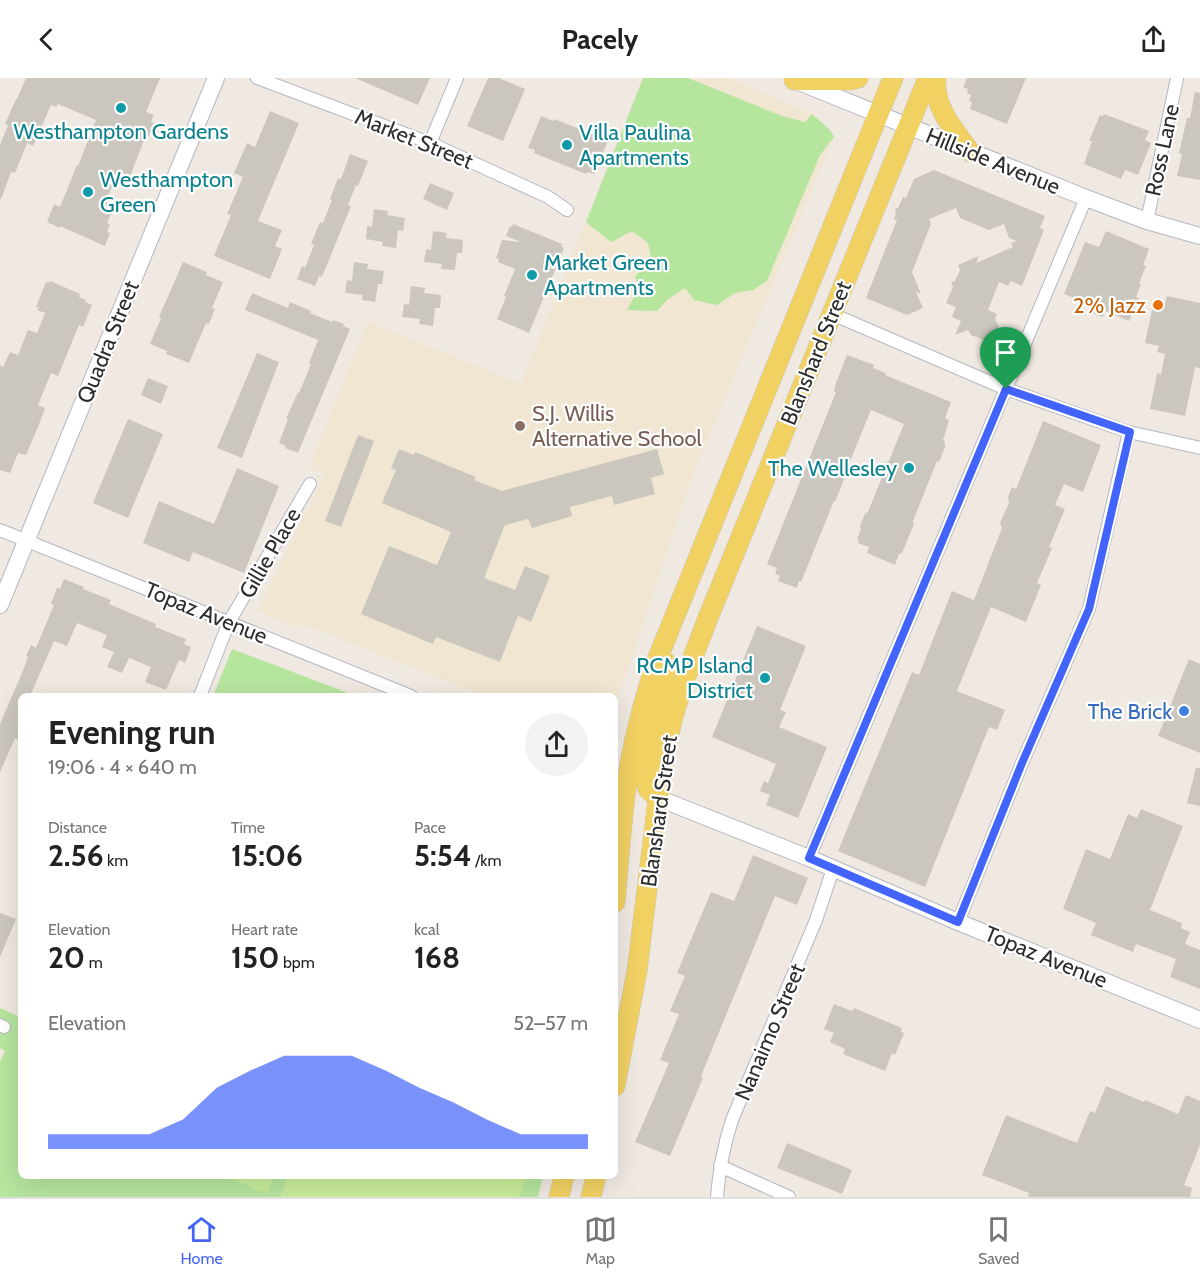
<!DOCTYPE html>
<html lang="en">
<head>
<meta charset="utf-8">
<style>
	body { margin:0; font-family:Cabin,sans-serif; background:#f2f2f2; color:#222; height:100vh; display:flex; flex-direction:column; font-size:22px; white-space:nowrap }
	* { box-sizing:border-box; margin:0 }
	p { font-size:20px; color:#767676 }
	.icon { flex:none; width:33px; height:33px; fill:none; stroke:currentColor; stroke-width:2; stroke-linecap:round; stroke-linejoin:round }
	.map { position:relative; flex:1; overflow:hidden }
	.side { position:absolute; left:18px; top:615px; width:600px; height:486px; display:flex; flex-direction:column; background:#fff; border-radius:9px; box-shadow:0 6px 24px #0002 }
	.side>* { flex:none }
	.pin { position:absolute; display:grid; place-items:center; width:51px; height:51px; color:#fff; margin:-62px -26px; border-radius:50% 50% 50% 0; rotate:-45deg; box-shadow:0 0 6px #0007 }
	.pin .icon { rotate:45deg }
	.round { display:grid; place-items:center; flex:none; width:63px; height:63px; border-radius:32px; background:#f2f2f2 }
	.head { display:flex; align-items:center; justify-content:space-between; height:102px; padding:0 30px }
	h1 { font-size:33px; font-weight:800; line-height:45px }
	.stats { display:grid; grid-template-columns:repeat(3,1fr); gap:9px; height:102px; padding:6px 30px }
	.stats div { display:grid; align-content:center }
	.stats b { font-size:30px; font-weight:800 }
	.stats small { font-size:16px; font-weight:400 }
	.stats p { font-size:16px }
	.chart { height:168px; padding:12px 30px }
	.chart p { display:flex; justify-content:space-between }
	.chart svg { width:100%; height:108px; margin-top:6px; fill:#4264fb; opacity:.7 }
	header { display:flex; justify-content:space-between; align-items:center; height:78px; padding:0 30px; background:#fff; font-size:27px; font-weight:800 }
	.tab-bar { display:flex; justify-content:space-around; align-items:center; height:84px; border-top:2px solid #e0e0e0; background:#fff; font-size:16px; color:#767676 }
	.tab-bar a { display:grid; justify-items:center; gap:3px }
	.tab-bar .current { color:#4264fb }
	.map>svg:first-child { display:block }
</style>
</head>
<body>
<header><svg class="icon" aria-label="back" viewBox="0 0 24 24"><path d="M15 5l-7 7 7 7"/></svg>Pacely<svg class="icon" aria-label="share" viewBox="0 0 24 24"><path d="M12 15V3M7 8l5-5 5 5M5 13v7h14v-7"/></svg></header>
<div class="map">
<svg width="1200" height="1119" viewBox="0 0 1200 1119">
	<rect width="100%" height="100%" fill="#efe9e1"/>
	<polygon fill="#f0e6d1" points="643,0 729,0 814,37 830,52 834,59 692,399 615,629 615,618 484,618 305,547 293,548 257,533 325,397 309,388 368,244 521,306"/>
	<g fill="#b6e59e">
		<polygon points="643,0 688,0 782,38 805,44 812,36 830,52 834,59 820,77 767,203 753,212 735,215 717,227 694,222 685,210 668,221 657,233 627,232 639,210 635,199 639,194 652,184 648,165 632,153 611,164 586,144"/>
		<polygon points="232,571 356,618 213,618"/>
		<polygon points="0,930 20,939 21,937 21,1098 543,1098 538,1119 0,1119 0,984 5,973 0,970"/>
	</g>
	<g fill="#c9ec9a">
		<polygon points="223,1098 274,1098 267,1115"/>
		<polygon points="288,1098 527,1098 519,1119 280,1119"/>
	</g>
	<g fill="#cbc7bf">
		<polygon points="26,0 160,0 146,34 154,37 151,44 154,45 149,58 146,57 129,101 117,97 108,118 110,119 106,128 113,131 107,145 110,146 107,154 110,155 105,168 60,148 60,150 47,144 54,126 60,129 77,87 78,88 96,42 58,26 56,29 51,27 33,68 27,65 15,95 11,94 1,121 0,121 0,67 8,47 5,46 16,21 17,21"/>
		<polygon points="355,0 430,0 418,27"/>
		<polygon points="488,0 499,0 525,11 503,63 467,48"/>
		<polygon points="967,0 1026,0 1007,46 970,31 972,24 969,23 971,17 967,15 968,11 963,9"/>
		<polygon points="1195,14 1200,15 1200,102 1177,98 1182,76 1179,75 1187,40 1190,40"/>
		<polygon points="270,33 299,45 258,143 282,152 275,168 282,171 270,201 214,178 231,137 227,136 243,99 234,95 247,65 255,69"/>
		<polygon points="1104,36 1149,53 1145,62 1151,65 1138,97 1125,92 1121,101 1084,86 1092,63 1089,63 1100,37 1103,38"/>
		<polygon points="541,38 553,43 554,41 595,57 595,59 607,65 594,96 587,94 586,96 576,92 534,75 535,72 528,70"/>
		<polygon points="350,76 368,83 358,108 356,107 348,127 351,128 322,199 319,198 315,208 297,201 302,188 305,190 314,167 311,166 320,144 323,145 332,122 330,121 338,100 341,101"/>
		<polygon points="934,92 1045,138 1040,150 1044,152 1022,208 1011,203 1008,208 999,204 988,232 997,236 995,240 1000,252 997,259 1001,269 971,257 968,252 955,257 961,243 952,239 956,229 946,225 953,209 951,204 955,203 960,192 958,187 979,178 976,185 1013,169 1011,165 1017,163 1009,160 1004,146 989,152 960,140 956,130 929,141 931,146 912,194 921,216 916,214 923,230 907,237 866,220 897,142 894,141 896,135 895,131 898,130 903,119 906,120 914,101"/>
		<polygon points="430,105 454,115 447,132 423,121"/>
		<polygon points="374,131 388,133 387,137 405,140 403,153 398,152 396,170 382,168 383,164 366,161 367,148 372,149"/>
		<polygon points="513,146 562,166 561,168 564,170 529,255 497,241 506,219 504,218 515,191 498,184 499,181 496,180 499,173 498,173 502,162 521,164 506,158 510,148 512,149"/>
		<polygon points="433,153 447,155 446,160 463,162 462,175 457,175 455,192 441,191 442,186 424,184 426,171 431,172"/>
		<polygon points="1106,153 1149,171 1143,187 1146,188 1139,205 1141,206 1136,219 1139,220 1129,243 1105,233 1103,239 1089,234 1092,227 1064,216 1085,164 1099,169"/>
		<polygon points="183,184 207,194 206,197 223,204 212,230 215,231 209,246 206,245 189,285 166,276 167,273 150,266 161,240 159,239"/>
		<polygon points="354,184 368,186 367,191 384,193 382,206 378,206 375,224 362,222 363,217 345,215 347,202 352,203"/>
		<polygon points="50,203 80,216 79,219 86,222 85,224 92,227 83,249 79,247 58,298 51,295 38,327 45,330 38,349 26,377 18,375 10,395 0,392 0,287 3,289 10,274 18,277 28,252 37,255 45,235 37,232 39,229 36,229 46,204 49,205"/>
		<polygon points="411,208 425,210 424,215 441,217 440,230 435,230 433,248 419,246 420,241 402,239 404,226 409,227"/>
		<polygon points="252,215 288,230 290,224 311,233 310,235 332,244 333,242 344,246 343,248 350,251 298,375 285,370 286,368 279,365 288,341 286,341 298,314 299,315 311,286 309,285 318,262 245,232"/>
		<polygon points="1167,218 1200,225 1200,290 1195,289 1185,338 1150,331 1157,295 1161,296 1165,276 1157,274 1159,268 1145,265 1154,223 1165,225"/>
		<polygon points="257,275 279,284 242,380 217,370"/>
		<polygon points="847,277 874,287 873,290 886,295 885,297 951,324 945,340 949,342 943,362 945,363 944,366 946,367 939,384 937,383 913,443 914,446 902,475 899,476 895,487 867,475 869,469 858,465 859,462 857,461 861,451 860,448 865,436 868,434 882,399 881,397 886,384 889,383 904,346 871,332 844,398 845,399 835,424 834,423 801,504 799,503 797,510 778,503 780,498 775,496 777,490 767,486 836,314 834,313 836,305"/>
		<polygon points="148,300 168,308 161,326 141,317"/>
		<polygon points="128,341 163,356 128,440 93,425"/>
		<polygon points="1043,343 1101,367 1083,414 1064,406 1055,427 1065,431 1049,469 1052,470 1037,505 1041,507 1026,544 991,529 957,613 1005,632 997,652 989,649 925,809 838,773 912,594 919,597 952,513 974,522 1002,450 1000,445 1009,425 1008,419 1012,409 1016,411"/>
		<polygon points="358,357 374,363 341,449 325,443"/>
		<polygon points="399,371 414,377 415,374 476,399 474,402 502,413 657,371 664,396 651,400 655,416 614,427 612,418 570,429 572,438 532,450 528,441 505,447 484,500 515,512 525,488 550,498 531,544 518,538 500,584 436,559 433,566 361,536 389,468 437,487 451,454 382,425 396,392 391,390"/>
		<polygon points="237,390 279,408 244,495 193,474 189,484 143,465 159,423 214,446"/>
		<polygon points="64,501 84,509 83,511 111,522 109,526 156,546 155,549 186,561 184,566 191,569 185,585 179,582 166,612 145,604 151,589 129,580 122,595 107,589 114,574 102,569 107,557 77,545 67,568 54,563 30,618 21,618 21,654 18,662 15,660 0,694 0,646 24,590 28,579 26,578 31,567 36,570 54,527 51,526 57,510 60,511"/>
		<polygon points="757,548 806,568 780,632 786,634 779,649 827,669 798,740 766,727 770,717 760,713 764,703 768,705 776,686 712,659"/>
		<polygon points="1189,581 1200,586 1200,675 1158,658"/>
		<polygon points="1196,690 1200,690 1200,728 1187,725"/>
		<polygon points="1141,731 1183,748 1150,832 1182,845 1181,850 1190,854 1185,866 1200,872 1200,911 1170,899 1176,881 1136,866 1133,874 1091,857 1096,845 1063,831 1086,771 1110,781 1128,736 1137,740"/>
		<polygon points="753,777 808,800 797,827 775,818 701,998 703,1000 670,1078 635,1064 669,985 660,982 679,936 670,933 685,898 677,895 711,814 734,823"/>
		<polygon points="0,835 16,841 0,879"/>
		<polygon points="834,926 852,933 854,930 902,950 901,954 904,955 895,977 892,975 885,993 843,976 845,971 830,964 834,955 824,951"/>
		<polygon points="1106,1008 1144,1024 1145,1022 1178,1036 1186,1017 1200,1023 1200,1067 1184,1107 1192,1110 1190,1119 1028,1119 1029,1115 982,1097 1006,1037 1077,1065 1090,1033 1095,1035"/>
		<polygon points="787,1065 852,1092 842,1116 777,1090"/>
	</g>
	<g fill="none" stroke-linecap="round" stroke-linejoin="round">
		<defs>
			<g id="street">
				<polyline points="257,0 430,65 548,119 567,132"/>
				<polyline points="430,65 457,0"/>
				<polyline points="1147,143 1177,0"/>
				<polyline points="832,236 1006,311 1129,354 1200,370"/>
				<polyline points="0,452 411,618"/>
				<polyline points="200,618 229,544 310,406"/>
				<polyline points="809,780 1086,120"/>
				<polyline points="958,844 1022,685 1089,531 1129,354"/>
				<polyline points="0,947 4,949"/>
				<polyline points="720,1088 789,1119"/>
				<path d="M717 1119C719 1092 724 1067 732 1042L816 842 833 791"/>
			</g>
			<g id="secondary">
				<polyline points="799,4 1086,120 1147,143 1200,158"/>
				<polyline points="0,527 216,0"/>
				<polyline points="658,720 809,780 958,844 1200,942"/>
			</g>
			<g id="primary">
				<path d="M936 0C933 29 954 51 970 74"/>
				<polyline points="794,2 850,2 858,0"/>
				<polyline points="658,720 648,711 645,702 653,648 668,586"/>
				<path d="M615 824C619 784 621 743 627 704 633 662 644 622 657 582L893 0"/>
				<path d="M615 1008 637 893 661 698C665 675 669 651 676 629 685 598 697 569 708 540L928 0"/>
				<polyline points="559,1119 564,1098"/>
				<polyline points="591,1119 596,1098"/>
			</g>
		</defs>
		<use href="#street" stroke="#b4b7c1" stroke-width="14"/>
		<use href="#secondary" stroke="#b4b7c1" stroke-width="18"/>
		<use href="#primary" stroke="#c9c9c9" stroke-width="21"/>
		<use href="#street" stroke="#fff" stroke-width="12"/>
		<use href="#secondary" stroke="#fff" stroke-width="16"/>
		<use href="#primary" stroke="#f2d163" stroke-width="20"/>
	</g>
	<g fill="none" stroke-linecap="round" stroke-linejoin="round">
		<defs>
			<polygon id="route" points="1006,311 1130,354 1089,531 1022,685 958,844 809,780"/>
		</defs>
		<use href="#route" stroke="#fff" stroke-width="12"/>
		<use href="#route" stroke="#4264fb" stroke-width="8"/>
	</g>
	<g fill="#0f9aa8" stroke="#fff" stroke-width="2">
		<circle cx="121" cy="30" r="6"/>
		<circle cx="567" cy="67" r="6"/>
		<circle cx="88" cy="114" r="6"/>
		<circle cx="532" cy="197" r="6"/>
		<circle cx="909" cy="390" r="6"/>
		<circle cx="765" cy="600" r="6"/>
	</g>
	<circle fill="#e8710a" stroke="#fff" stroke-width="2" cx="1158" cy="227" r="6"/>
	<circle fill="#8d6e63" stroke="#fff" stroke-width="2" cx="520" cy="348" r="6"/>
	<circle fill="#3f7fe0" stroke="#fff" stroke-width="2" cx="1184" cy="633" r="6"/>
	<g text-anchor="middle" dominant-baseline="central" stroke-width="4.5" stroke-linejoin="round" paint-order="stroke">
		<g font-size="22" fill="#0d838f" stroke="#fff" text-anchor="start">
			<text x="121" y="53" text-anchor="middle">Westhampton Gardens</text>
			<text x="579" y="54">Villa Paulina<tspan x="579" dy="25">Apartments</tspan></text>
			<text x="100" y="101">Westhampton<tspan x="100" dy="25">Green</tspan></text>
			<text x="544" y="184">Market Green<tspan x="544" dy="25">Apartments</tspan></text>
			<text x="897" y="390" text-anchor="end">The Wellesley</text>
			<text x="753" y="587" text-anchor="end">RCMP Island<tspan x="753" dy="25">District</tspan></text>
		</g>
		<g font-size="22" fill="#2e2e2e" stroke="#fff">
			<text transform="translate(414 61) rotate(22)">Market Street</text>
			<text transform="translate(1162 72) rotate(-78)">Ross Lane</text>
			<text transform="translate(993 83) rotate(22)">Hillside Avenue</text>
			<text transform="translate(108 264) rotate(-68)">Quadra Street</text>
			<text transform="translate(816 275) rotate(-68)">Blanshard Street</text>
			<text transform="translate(270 475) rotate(-60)">Gillie Place</text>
			<text transform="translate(206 535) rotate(22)">Topaz Avenue</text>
			<text transform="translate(659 733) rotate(-82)">Blanshard Street</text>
			<text transform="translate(1046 879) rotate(22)">Topaz Avenue</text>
			<text transform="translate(770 954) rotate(-67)">Nanaimo Street</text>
		</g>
		<g font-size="22" fill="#c56008" stroke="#fff" text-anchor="end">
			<text x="1146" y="227">2% Jazz</text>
		</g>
		<g font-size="22" fill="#785e54" stroke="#fff" text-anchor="start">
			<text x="532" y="335">S.J. Willis<tspan x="532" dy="25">Alternative School</tspan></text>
		</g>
		<g font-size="22" fill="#366cbe" stroke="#fff" text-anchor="end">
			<text x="1172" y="633">The Brick</text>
		</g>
	</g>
</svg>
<div class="pin" style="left:1006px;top:311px;background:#1e9e55"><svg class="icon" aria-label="arrive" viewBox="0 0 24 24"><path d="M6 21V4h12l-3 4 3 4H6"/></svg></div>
<section class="side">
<div class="head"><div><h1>Evening run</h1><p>19:06 · 4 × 640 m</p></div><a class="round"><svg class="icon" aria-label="share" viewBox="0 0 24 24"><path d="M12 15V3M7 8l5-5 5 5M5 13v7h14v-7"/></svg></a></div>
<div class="stats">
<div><p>Distance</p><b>2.56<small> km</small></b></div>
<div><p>Time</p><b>15:06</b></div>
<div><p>Pace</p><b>5:54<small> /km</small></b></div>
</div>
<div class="stats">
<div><p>Elevation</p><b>20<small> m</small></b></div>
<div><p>Heart rate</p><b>150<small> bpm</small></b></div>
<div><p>kcal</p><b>168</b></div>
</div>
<div class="chart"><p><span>Elevation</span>52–57 m</p>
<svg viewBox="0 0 160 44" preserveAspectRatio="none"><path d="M0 44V38L10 38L20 38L30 38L40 32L50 19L60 12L70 6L80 6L90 6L100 12L110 19L120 25L130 32L140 38L150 38L160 38V44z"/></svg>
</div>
</section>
</div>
<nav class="tab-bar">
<a class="current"><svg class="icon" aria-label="home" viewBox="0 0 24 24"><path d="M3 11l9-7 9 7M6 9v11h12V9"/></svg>Home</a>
<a><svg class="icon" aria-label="map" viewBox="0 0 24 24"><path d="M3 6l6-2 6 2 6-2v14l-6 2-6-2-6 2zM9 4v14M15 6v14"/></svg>Map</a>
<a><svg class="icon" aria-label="saved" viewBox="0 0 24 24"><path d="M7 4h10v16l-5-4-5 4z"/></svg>Saved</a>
</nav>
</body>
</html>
